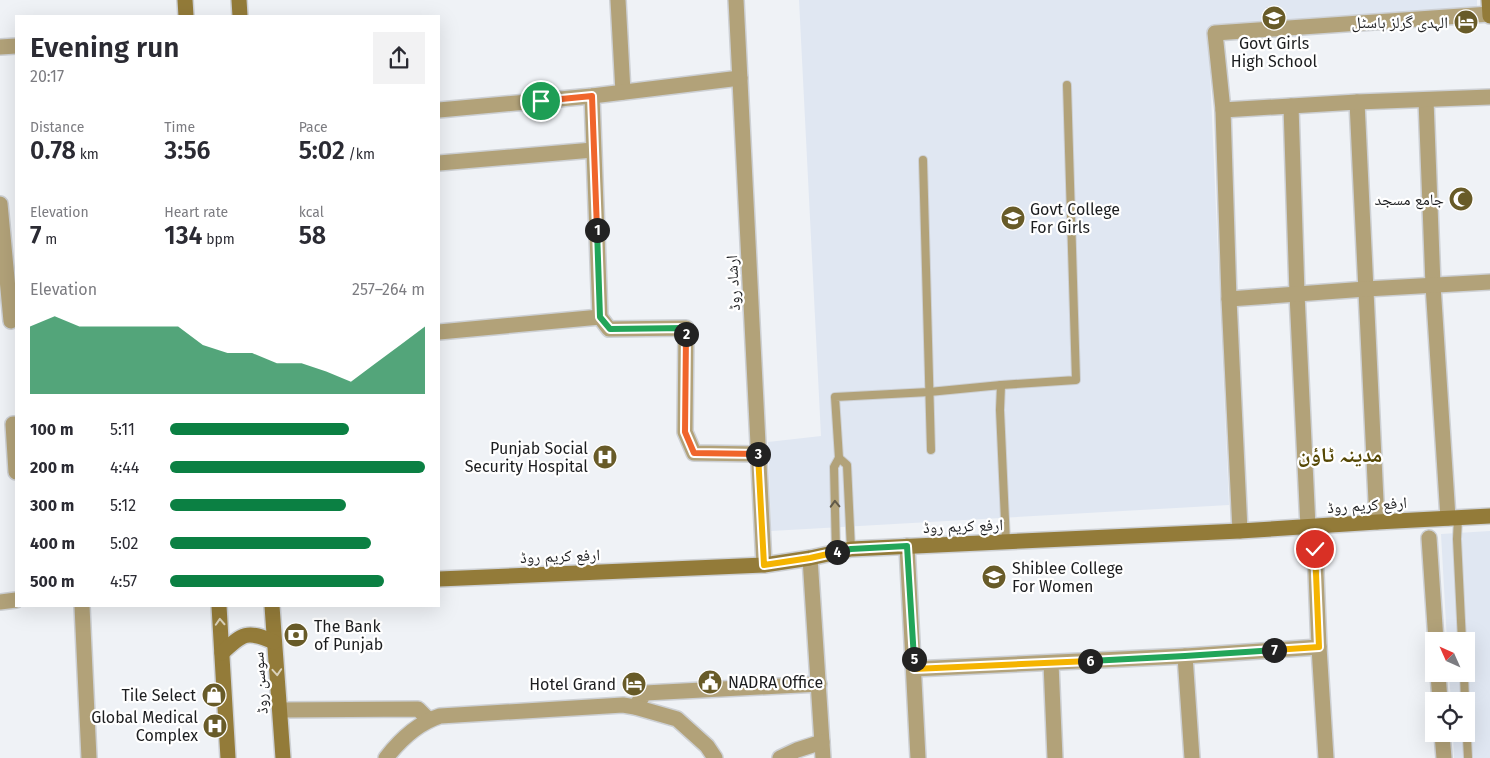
<!DOCTYPE html>
<html lang="en">
<head>
<meta charset="utf-8">
<style>
	body { margin:0; font-family:"Fira Sans","Noto Naskh Arabic",sans-serif; background:#f2f2f3; color:#2b2b33; height:100vh; display:flex; flex-direction:column; font-size:19px; white-space:nowrap }
	* { box-sizing:border-box; margin:0 }
	p { font-size:16px; color:#7c7c81 }
	.icon { flex:none; width:28px; height:28px; fill:none; stroke:currentColor; stroke-width:2; stroke-linecap:round; stroke-linejoin:round }
	.map { position:relative; flex:1; overflow:hidden }
	.panel { position:absolute; left:15px; top:15px; width:425px; height:592px; display:flex; flex-direction:column; background:#fff; border-radius:0px; box-shadow:0 5px 20px #0002 }
	.panel>* { flex:none }
	.needle { width:32px; rotate:315deg }
	.buttons { position:absolute; left:1425px; top:632px; display:grid; gap:10px }
	.buttons a { display:grid; place-items:center; width:50px; height:50px; border-radius:0px; background:#fff; box-shadow:0 5px 20px #0002; font-size:25px }
	.pin { position:absolute; display:grid; place-items:center; width:42px; height:42px; color:#fff; margin:-21px; border:2px solid #fff; border-radius:50%; box-shadow:0 1px 5px #0007 }
	.km { position:absolute; width:25px; height:25px; margin:-12px; border-radius:50%; background:#222; color:#fff; font-size:14px; line-height:25px; text-align:center }
	.round { display:grid; place-items:center; flex:none; width:52px; height:52px; border-radius:0px; background:#f2f2f3 }
	.summary { display:flex; align-items:center; justify-content:space-between; height:85px; padding:0 15px }
	h1 { font-size:28px; font-weight:600; line-height:38px }
	.stats { display:grid; grid-template-columns:repeat(3,1fr); gap:8px; height:85px; padding:5px 15px }
	.stats div { display:grid; align-content:center }
	.stats b { font-size:25px; font-weight:600 }
	.stats small { font-size:14px; font-weight:400 }
	.stats p { font-size:14px }
	.chart { height:140px; padding:10px 15px }
	.chart p { display:flex; justify-content:space-between }
	.chart svg { width:100%; height:90px; margin-top:5px; fill:#0b8043; opacity:.7 }
	ul { padding:0 15px; list-style:none; font-size:16px }
	li { display:grid; grid-template-columns:80px 60px 1fr; align-items:center; height:38px }
	li i { height:12px; border-radius:6px; background:#0b8043 }
	.map>svg:first-child { display:block }
</style>
</head>
<body>
<div class="map">
<svg width="1490" height="758" viewBox="0 0 1490 758">
	<rect width="100%" height="100%" fill="#eff2f6"/>
	<g fill="#e0e7f2">
		<polygon points="799,0 1477,0 1477,8 1208,27 1229,505 771,531 768,442 821,436"/>
		<polygon points="1490,531 1490,758 1454,758 1453,734 1466,734 1466,701 1451,701 1449,674 1466,674 1466,641 1447,641 1441,534"/>
	</g>
	<g fill="none" stroke-linecap="round" stroke-linejoin="round">
		<defs>
			<g id="lane">
				<polyline points="923,160 931,450"/>
				<polyline points="1001,385 1076,380 1067,85"/>
				<polyline points="839,458 847,465 851,549"/>
				<polyline points="1458,518 1457,539 1462,641"/>
				<polyline points="836,552 834,467 839,458 835,397 929,392 1001,385 1000,410 1006,542"/>
				<polyline points="1464,674 1465,701"/>
				<polyline points="1466,718 1468,758"/>
			</g>
			<g id="street">
				<polyline points="618,0 623,92"/>
				<polyline points="736,0 764,565"/>
				<polyline points="0,47 16,46"/>
				<polyline points="592,96 600,317 609,329 686,328 685,432 694,453 758,454"/>
				<polyline points="1426,100 1433,285 1448,518"/>
				<polyline points="1357,102 1377,522"/>
				<polyline points="1291,106 1297,294 1308,527"/>
				<polyline points="439,110 592,96 740,78"/>
				<polyline points="1223,110 1357,102 1490,97"/>
				<polyline points="439,163 593,150"/>
				<polyline points="0,204 11,321"/>
				<polyline points="1229,299 1366,289 1490,282"/>
				<polyline points="439,332 600,317"/>
				<polyline points="16,424 13,424 16,472"/>
				<polyline points="1240,531 1229,299 1223,110 1215,33 1490,14"/>
				<polyline points="1429,538 1436,641"/>
				<polyline points="907,546 918,758"/>
				<polyline points="1315,549 1319,647 1326,758"/>
				<polyline points="810,558 823,758"/>
				<polyline points="0,602 16,600"/>
				<polyline points="82,606 89,758"/>
				<polyline points="1185,656 1192,758"/>
				<polyline points="1051,663 1055,758"/>
				<polyline points="914,669 1185,656 1319,647"/>
				<polyline points="1438,674 1440,701"/>
				<polyline points="635,707 645,693 819,684"/>
				<polyline points="280,710 418,709 429,720"/>
				<polyline points="1442,734 1444,758"/>
				<path d="M386 758C400 740 418 723 440 716L623 705 635 707 677 719 707 746 715 758"/>
				<polyline points="780,758 797,750 822,742"/>
			</g>
			<g id="secondary">
				<polyline points="185,0 186,16"/>
				<polyline points="239,0 240,16"/>
				<polyline points="1489,0 1490,16"/>
				<polyline points="439,579 764,565 810,558 851,549 1240,531 1377,522 1490,516"/>
				<polyline points="219,606 228,758"/>
				<polyline points="272,606 283,758"/>
				<path d="M222 653C243 633 247 630 274 642"/>
			</g>
		</defs>
		<use href="#lane" stroke="#cdd0d4" stroke-width="10"/>
		<use href="#street" stroke="#cdd0d4" stroke-width="18"/>
		<use href="#secondary" stroke="#cdd0d4" stroke-width="18"/>
		<use href="#lane" stroke="#b2a279" stroke-width="8"/>
		<use href="#street" stroke="#b2a279" stroke-width="15"/>
		<use href="#secondary" stroke="#937b39" stroke-width="15"/>
	</g>
	<defs><path id="oneway-chevron" d="M-2-3.5L2.5 0L-2 3.5" fill="none" stroke-width="1.6" stroke-linecap="round" stroke-linejoin="round" transform="scale(1.25)"/></defs>
	<use stroke="#605948" href="#oneway-chevron" transform="translate(835 504) rotate(-92)"/>
	<g stroke="#d9d1ba">
		<use href="#oneway-chevron" transform="translate(220 622) rotate(-93)"/>
		<use href="#oneway-chevron" transform="translate(277 672) rotate(86)"/>
	</g>
	<g fill="none" stroke-linecap="round" stroke-linejoin="round">
		<defs>
			<polyline id="split-1" points="541,101 592,96 597,230"/>
			<polyline id="split-2" points="597,230 600,317 610,329 686,328 686,334"/>
			<polyline id="split-3" points="686,334 685,432 694,453 758,454"/>
			<polyline id="split-4" points="758,454 764,565 810,558 837,552"/>
			<polyline id="split-5" points="837,552 851,549 907,546 914,659"/>
			<polyline id="split-6" points="914,659 914,669 1090,661"/>
			<polyline id="split-7" points="1090,661 1185,656 1274,650"/>
			<polyline id="split-8" points="1274,650 1319,647 1315,549"/>
		</defs>
		<use href="#split-1" stroke="#fff" stroke-width="10"/>
		<use href="#split-2" stroke="#fff" stroke-width="10"/>
		<use href="#split-3" stroke="#fff" stroke-width="10"/>
		<use href="#split-4" stroke="#fff" stroke-width="10"/>
		<use href="#split-5" stroke="#fff" stroke-width="10"/>
		<use href="#split-6" stroke="#fff" stroke-width="10"/>
		<use href="#split-7" stroke="#fff" stroke-width="10"/>
		<use href="#split-8" stroke="#fff" stroke-width="10"/>
		<use href="#split-1" stroke="#f0652b" stroke-width="6"/>
		<use href="#split-2" stroke="#22a559" stroke-width="6"/>
		<use href="#split-3" stroke="#f0652b" stroke-width="6"/>
		<use href="#split-4" stroke="#f5b400" stroke-width="6"/>
		<use href="#split-5" stroke="#22a559" stroke-width="6"/>
		<use href="#split-6" stroke="#f5b400" stroke-width="6"/>
		<use href="#split-7" stroke="#22a559" stroke-width="6"/>
		<use href="#split-8" stroke="#f5b400" stroke-width="6"/>
	</g>
	<defs>
		<symbol id="school-disc" viewBox="-11 -11 22 22"><circle r="9.5" fill="#685b28" stroke="#fff"/><path d="M0-5L7-2L0 1L-7-2ZM-4 1L0 2.5L4 1V4Q0 6-4 4Z" fill="#fff"/></symbol>
		<symbol id="hotel-disc" viewBox="-11 -11 22 22"><circle r="9.5" fill="#685b28" stroke="#fff"/><path d="M-6-4.5h1.5V1H6V5H4.5V3h-9V5H-6ZM-4 0a1.8 1.8 0 1 1 3.6 0ZM.5 0V-2.5h3Q6-2.5 6 0Z" fill="#fff"/></symbol>
		<symbol id="mosque-disc" viewBox="-11 -11 22 22"><circle r="9.5" fill="#685b28" stroke="#fff"/><path d="M3.5-4.9A6 6 0 1 0 3.5 4.9A5 5 0 1 1 3.5-4.9Z" fill="#fff"/></symbol>
		<symbol id="university-disc" viewBox="-11 -11 22 22"><circle r="9.5" fill="#685b28" stroke="#fff"/><path d="M0-5L7-2L0 1L-7-2ZM-4 1L0 2.5L4 1V4Q0 6-4 4Z" fill="#fff"/></symbol>
		<symbol id="hospital-disc" viewBox="-11 -11 22 22"><circle r="9.5" fill="#685b28" stroke="#fff"/><path d="M-5-5h3v3.5h4V-5h3V5h-3V1.5h-4V5h-3Z" fill="#fff"/></symbol>
		<symbol id="bank-disc" viewBox="-11 -11 22 22"><circle r="9.5" fill="#685b28" stroke="#fff"/><path d="M-6-4H6V4H-6ZM0-2.3a2.3 2.3 0 1 0 0 4.6a2.3 2.3 0 1 0 0-4.6Z" fill="#fff"/></symbol>
		<symbol id="civic-disc" viewBox="-11 -11 22 22"><circle r="9.5" fill="#685b28" stroke="#fff"/><path d="M-.6-6.5H3V-4.5H.6V-3L4-1V1h2V6H-6V1h2V-1L-.6-3ZM-1.2 2.5V6h2.4V2.5Z" fill="#fff"/></symbol>
		<symbol id="shop-disc" viewBox="-11 -11 22 22"><circle r="9.5" fill="#685b28" stroke="#fff"/><path d="M-5-2.5h2.3a2.7 3.5 0 0 1 5.4 0H5L5.5 6h-11ZM-1.5-2.5h3a1.5 2.3 0 0 0-3 0Z" fill="#fff"/></symbol>
	</defs>
	<g fill-rule="evenodd">
		<use href="#school-disc" x="1260" y="4" width="28" height="28"/>
		<use href="#hotel-disc" x="1452" y="8" width="28" height="28"/>
		<use href="#mosque-disc" x="1447" y="185" width="28" height="28"/>
		<use href="#university-disc" x="999" y="204" width="28" height="28"/>
		<use href="#hospital-disc" x="591" y="443" width="28" height="28"/>
		<use href="#university-disc" x="980" y="563" width="28" height="28"/>
		<use href="#bank-disc" x="282" y="621" width="28" height="28"/>
		<use href="#civic-disc" x="696" y="668" width="28" height="28"/>
		<use href="#hotel-disc" x="620" y="670" width="28" height="28"/>
		<use href="#shop-disc" x="200" y="681" width="28" height="28"/>
		<use href="#hospital-disc" x="201" y="712" width="28" height="28"/>
	</g>
	<g text-anchor="middle" dominant-baseline="central" stroke-width="4.5" stroke-linejoin="round" paint-order="stroke">
		<g font-size="16" fill="#1d1e20" stroke="#fff" text-anchor="end">
			<text x="1448" y="22">الہدی گرلز ہاسٹل</text>
			<text x="1274" y="43" text-anchor="middle">Govt Girls<tspan x="1274" dy="18">High School</tspan></text>
			<text x="1444" y="199">جامع مسجد</text>
			<text x="1030" y="209" text-anchor="start">Govt College<tspan x="1030" dy="18">For Girls</tspan></text>
			<text x="588" y="448">Punjab Social<tspan x="588" dy="18">Security Hospital</tspan></text>
			<text x="1012" y="568" text-anchor="start">Shiblee College<tspan x="1012" dy="18">For Women</tspan></text>
			<text x="314" y="626" text-anchor="start">The Bank<tspan x="314" dy="18">of Punjab</tspan></text>
			<text x="728" y="682" text-anchor="start">NADRA Office</text>
			<text x="616" y="684">Hotel Grand</text>
			<text x="196" y="695">Tile Select</text>
			<text x="198" y="717">Global Medical<tspan x="198" dy="18">Complex</tspan></text>
		</g>
		<g font-size="16" fill="#1d1e20" stroke="#fff">
			<text transform="translate(733 283) rotate(-93)">ارشاد روڈ</text>
			<text transform="translate(1367 505) rotate(-4)">ارفع کریم روڈ</text>
			<text transform="translate(963 526) rotate(-2)">ارفع کریم روڈ</text>
			<text transform="translate(560 556) rotate(-2)">ارفع کریم روڈ</text>
			<text transform="translate(260 683) rotate(-94)">سوسن روڈ</text>
		</g>
		<g font-size="21" font-weight="bold" fill="#554704" stroke="#fff">
			<text x="1340" y="455">مدینہ ٹاؤن</text>
		</g>
	</g>
</svg>
<div class="buttons">
<a><svg class="needle" viewBox="-14 -14 28 28"><path d="M0-13l5 13h-10z" fill="#e53935"/><path d="M0 13l5-13h-10z" fill="#7c7c81"/></svg></a>
<a><svg class="icon" aria-label="locate" viewBox="0 0 24 24"><circle cx="12" cy="12" r="6"/><path d="M12 2v4M12 18v4M2 12h4M18 12h4"/></svg></a>
</div>
<div class="pin" style="left:541px;top:101px;background:#1e9e55"><svg class="icon" aria-label="arrive" viewBox="0 0 24 24"><path d="M6 21V4h12l-3 4 3 4H6"/></svg></div>
<div class="pin" style="left:1315px;top:549px;background:#d93025"><svg class="icon" aria-label="check" viewBox="0 0 24 24"><path d="M5 12l5 5 9-10"/></svg></div>
<b class="km" style="left:597px;top:230px">1</b>
<b class="km" style="left:686px;top:334px">2</b>
<b class="km" style="left:758px;top:454px">3</b>
<b class="km" style="left:837px;top:552px">4</b>
<b class="km" style="left:914px;top:659px">5</b>
<b class="km" style="left:1090px;top:661px">6</b>
<b class="km" style="left:1274px;top:650px">7</b>
<section class="panel">
<div class="summary"><div><h1>Evening run</h1><p>20:17</p></div><a class="round"><svg class="icon" aria-label="share" viewBox="0 0 24 24"><path d="M12 15V3M7 8l5-5 5 5M5 13v7h14v-7"/></svg></a></div>
<div class="stats">
<div><p>Distance</p><b>0.78<small> km</small></b></div>
<div><p>Time</p><b>3:56</b></div>
<div><p>Pace</p><b>5:02<small> /km</small></b></div>
</div>
<div class="stats">
<div><p>Elevation</p><b>7<small> m</small></b></div>
<div><p>Heart rate</p><b>134<small> bpm</small></b></div>
<div><p>kcal</p><b>58</b></div>
</div>
<div class="chart"><p><span>Elevation</span>257–264 m</p>
<svg viewBox="0 0 160 44" preserveAspectRatio="none"><path d="M0 44V11L10 6L20 11L30 11L40 11L50 11L60 11L70 20L80 24L90 24L100 29L110 29L120 33L130 38L140 29L150 20L160 11V44z"/></svg>
</div>
<ul>
<li><b>100 m</b>5:11<i style="width:70%"></i></li>
<li><b>200 m</b>4:44<i style="width:100%"></i></li>
<li><b>300 m</b>5:12<i style="width:69%"></i></li>
<li><b>400 m</b>5:02<i style="width:79%"></i></li>
<li><b>500 m</b>4:57<i style="width:84%"></i></li>
</ul>
</section>
</div>
</body>
</html>
